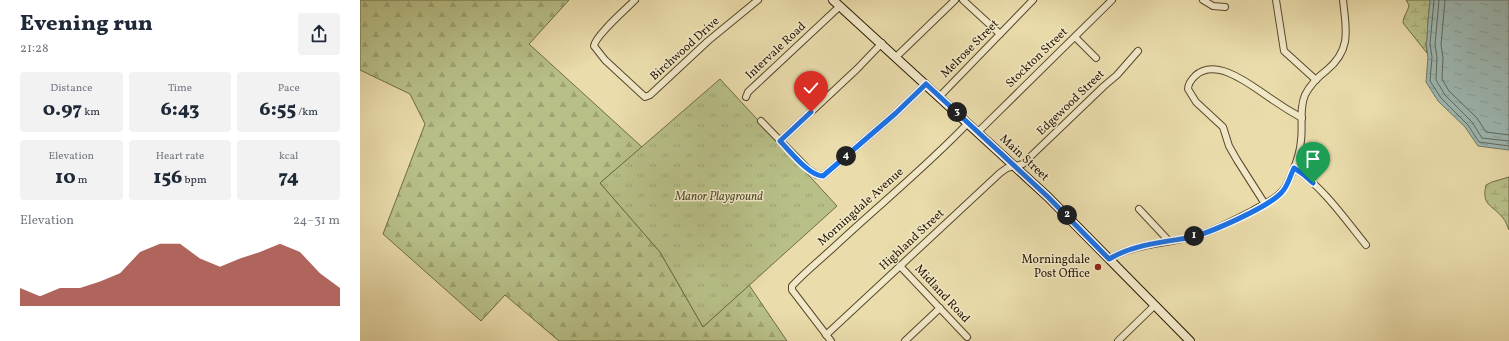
<!DOCTYPE html>
<html lang="en">
<head>
<meta charset="utf-8">
<style>
	body { margin:0; font-family:Vollkorn,serif; background:#f2f2f3; color:#1f2937; height:100vh; display:flex; flex-direction:column; font-size:15px; white-space:nowrap }
	* { box-sizing:border-box; margin:0 }
	p { font-size:13px; color:#747a83 }
	.icon { flex:none; width:22px; height:22px; fill:none; stroke:currentColor; stroke-width:2; stroke-linecap:round; stroke-linejoin:round }
	.map { position:relative; flex:1; overflow:hidden }
	.drawer { display:flex; flex-direction:column; background:#fff; width:360px }
	.drawer>* { flex:none }
	.pin { position:absolute; display:grid; place-items:center; width:34px; height:34px; color:#fff; margin:-41px -17px; border-radius:50% 50% 50% 0; rotate:-45deg; box-shadow:0 0 4px #0007 }
	.pin .icon { rotate:45deg }
	.km { position:absolute; width:20px; height:20px; margin:-10px; border-radius:50%; background:#222; color:#fff; font-size:11px; line-height:20px; text-align:center }
	.round { display:grid; place-items:center; flex:none; width:42px; height:42px; border-radius:4px; background:#f2f2f3 }
	.head { display:flex; align-items:center; justify-content:space-between; height:68px; padding:0 20px }
	h1 { font-size:22px; font-weight:800; line-height:30px }
	.stats { display:grid; grid-template-columns:repeat(3,1fr); gap:6px; height:68px; padding:4px 20px }
	.stats div { display:grid; align-content:center; border-radius:4px; background:#f2f2f3; text-align:center }
	.stats b { font-size:20px; font-weight:800 }
	.stats small { font-size:11px; font-weight:400 }
	.stats p { font-size:11px }
	.chart { height:112px; padding:8px 20px }
	.chart p { display:flex; justify-content:space-between }
	.chart svg { width:100%; height:72px; margin-top:4px; fill:#8f2418; opacity:.7 }
	main { display:flex; flex:1; min-height:0 }
	.map>svg:first-child { display:block }
</style>
</head>
<body>
<main>
<section class="drawer">
<div class="head"><div><h1>Evening run</h1><p>21:28</p></div><a class="round"><svg class="icon" aria-label="share" viewBox="0 0 24 24"><path d="M12 15V3M7 8l5-5 5 5M5 13v7h14v-7"/></svg></a></div>
<div class="stats">
<div><p>Distance</p><b>0.97<small> km</small></b></div>
<div><p>Time</p><b>6:43</b></div>
<div><p>Pace</p><b>6:55<small> /km</small></b></div>
</div>
<div class="stats">
<div><p>Elevation</p><b>10<small> m</small></b></div>
<div><p>Heart rate</p><b>156<small> bpm</small></b></div>
<div><p>kcal</p><b>74</b></div>
</div>
<div class="chart"><p><span>Elevation</span>24–31 m</p>
<svg viewBox="0 0 160 44" preserveAspectRatio="none"><path d="M0 44V33L10 38L20 33L30 33L40 29L50 24L60 11L70 6L80 6L90 15L100 20L110 15L120 11L130 6L140 11L150 24L160 33V44z"/></svg>
</div>
</section>
<div class="map">
<svg width="1149" height="341" viewBox="0 0 1149 341">
	<defs>
		<pattern id="forest-firs" width="22" height="20" patternUnits="userSpaceOnUse"><rect width="22" height="20" fill="#b8c088"/><path d="M5 1l3.5 6h-7zM16 11l3.5 6h-7z" fill="#9ea474"/></pattern>
		<pattern id="wetland-marsh" width="20" height="14" patternUnits="userSpaceOnUse"><rect width="20" height="14" fill="#b8c088"/><path d="M1 5h8M5 5V1M11 12h8M15 12V8" fill="none" stroke="#9ea474"/></pattern>
		<pattern id="park-tufts" width="24" height="20" patternUnits="userSpaceOnUse"><rect width="24" height="20" fill="#b8c088"/><path d="M3 7l-1-3M5 7V3M7 7l1-3M15 17l-1-3M17 17v-4M19 17l1-3" fill="none" stroke="#9ea474"/></pattern>
		<pattern id="water-ripples" width="26" height="14" patternUnits="userSpaceOnUse"><rect width="26" height="14" fill="#9db9b5"/><path d="M2 4q2-2 4 0t4 0M15 11q2-2 4 0t4 0" fill="none" stroke="#879e9a"/></pattern>
	</defs>
	<rect width="100%" height="100%" fill="#eadcab"/>
	<filter id="stains"><feTurbulence type="fractalNoise" baseFrequency=".005" numOctaves="4"/><feColorMatrix values="0 0 0 0 .2 0 0 0 0 .09 0 0 0 0 .02 0 0 0 .5 -.17"/></filter>
	<radialGradient id="worn" r=".72"><stop offset=".6" stop-color="#630" stop-opacity="0"/><stop offset="1" stop-color="#630" stop-opacity=".3"/></radialGradient>
	<polygon fill="url(#forest-firs)" stroke="#6f6c44" points="0,0 209,0 169,44 282,147 240,183 300,252 343,327 389,285 427,341 199,341 145,295 121,321 23,234 65,124 50,94 0,70"/>
	<g fill="url(#wetland-marsh)" stroke="#6f6c44">
		<path d="M1046 0H1070L1068 21 1067 41 1066 43 1067 53 1043 23C1043 16 1048 12 1049 5Z"/>
		<path d="M1149 177V230C1147 226 1146 221 1143 218 1133 205 1121 206 1126 185L1132 182Z"/>
	</g>
	<polygon fill="url(#park-tufts)" stroke="#6f6c44" points="360,79 477,206 343,327 300,252 240,183"/>
	<polygon fill="url(#water-ripples)" stroke="#6d786d" points="1070,0 1149,0 1149,150 1118,146 1105,127 1078,101 1066,82 1068,57 1066,43 1067,40 1068,21"/>
	<g fill="none" stroke-linecap="round" stroke-linejoin="round">
		<g stroke="#62685a" stroke-width="1">
			<polyline points="1074,0 1070,44 1072,57 1070,81 1081,98 1108,125 1119,142 1149,146"/>
			<polyline points="1079,0 1075,45 1077,57 1076,80 1085,95 1112,122 1122,138 1149,141"/>
			<polyline points="1085,0 1081,45 1083,57 1082,79 1089,91 1117,118 1126,132 1149,135"/>
		</g>
		<defs>
			<g id="minor">
				<path d="M275 0C266 9 235 36 234 46L245 60 285 97 290 95 348 41 398 0"/>
				<polyline points="603,0 640,34"/>
				<polyline points="843,0 853,6 865,7"/>
				<polyline points="916,0 924,51 956,80"/>
				<polyline points="715,37 736,58"/>
				<polyline points="536,57 595,0"/>
				<polyline points="580,96 673,0"/>
				<polyline points="386,97 388,92 480,6"/>
				<polyline points="401,121 449,170 457,175 463,176 536,113 566,84"/>
				<polyline points="618,132 752,0"/>
				<polyline points="420,141 497,69 522,43"/>
				<path d="M934 168C962 186 985 219 1006 245"/>
				<path d="M905 204 877 160 869 146 863 127 836 102 828 89C828 84 831 80 835 76 856 56 892 86 910 98 920 105 931 112 942 118"/>
				<polyline points="779,209 809,241"/>
				<path d="M749 259C773 244 804 244 831 237 853 232 872 221 892 211 904 204 919 198 926 186 933 172 940 155 941 140 943 125 939 109 945 95 950 85 959 76 967 70 992 49 986 29 983 0"/>
				<polyline points="540,266 607,337"/>
				<polyline points="466,335 640,173 647,168 663,164 670,157 744,86 757,75 778,51"/>
				<path d="M471 341 432 290V286C445 272 460 260 474 247 519 205 566 167 608 123"/>
				<polyline points="545,341 580,308"/>
				<polyline points="758,341 795,305"/>
			</g>
			<polyline id="secondary" points="473,0 688,197 830,341"/>
		</defs>
		<use href="#minor" stroke="#57482b" stroke-width="8"/>
		<use href="#secondary" stroke="#261700" stroke-width="10"/>
		<use href="#minor" stroke="#f1e8c8" stroke-width="6"/>
		<use href="#secondary" stroke="#f1e8c8" stroke-width="8"/>
	</g>
	<g fill="none" stroke-linecap="round" stroke-linejoin="round">
		<defs>
			<path id="route" d="M451 112 420 141C430 151 449 176 463 176L536 113 566 84 688 197 749 259C772 245 802 242 828 238 848 234 909 207 922 192 928 186 930 176 934 168L944 175 953 183"/>
		</defs>
		<use href="#route" stroke="#fff" stroke-width="8"/>
		<use href="#route" stroke="#1a73e8" stroke-width="5"/>
	</g>
	<circle fill="#8f2418" stroke="#f1e8c8" stroke-width="1.5" cx="738" cy="267" r="4"/>
	<g text-anchor="middle" dominant-baseline="central" stroke-width="3" stroke-linejoin="round" paint-order="stroke">
		<g font-size="12" fill="#261700" stroke="#f1e8c8">
			<text transform="translate(325 49) rotate(-42)">Birchwood Drive</text>
			<text transform="translate(610 49) rotate(-45)">Melrose Street</text>
			<text transform="translate(416 51) rotate(-43)">Intervale Road</text>
			<text transform="translate(677 58) rotate(-44)">Stockton Street</text>
			<text transform="translate(711 103) rotate(-44)">Edgewood Street</text>
			<text transform="translate(664 158) rotate(43)">Main Street</text>
			<text transform="translate(501 207) rotate(-42)">Morningdale Avenue</text>
			<text transform="translate(552 240) rotate(-43)">Highland Street</text>
			<text transform="translate(582 294) rotate(47)">Midland Road</text>
		</g>
		<g font-size="12" font-style="italic" fill="#524a29" stroke="#f1e8c8">
			<text x="359" y="197">Manor Playground</text>
		</g>
		<g font-size="12" fill="#261700" stroke="#f1e8c8" text-anchor="end">
			<text x="730" y="260">Morningdale<tspan x="730" dy="14">Post Office</tspan></text>
		</g>
	</g>
	<rect width="100%" height="100%" filter="url(#stains)"/>
	<rect width="100%" height="100%" fill="url(#worn)"/>
</svg>
<div class="pin" style="left:953px;top:183px;background:#1e9e55"><svg class="icon" aria-label="arrive" viewBox="0 0 24 24"><path d="M6 21V4h12l-3 4 3 4H6"/></svg></div>
<div class="pin" style="left:451px;top:112px;background:#d93025"><svg class="icon" aria-label="check" viewBox="0 0 24 24"><path d="M5 12l5 5 9-10"/></svg></div>
<b class="km" style="left:834px;top:236px">1</b>
<b class="km" style="left:707px;top:215px">2</b>
<b class="km" style="left:597px;top:112px">3</b>
<b class="km" style="left:486px;top:156px">4</b>
</div>
</main>
</body>
</html>
